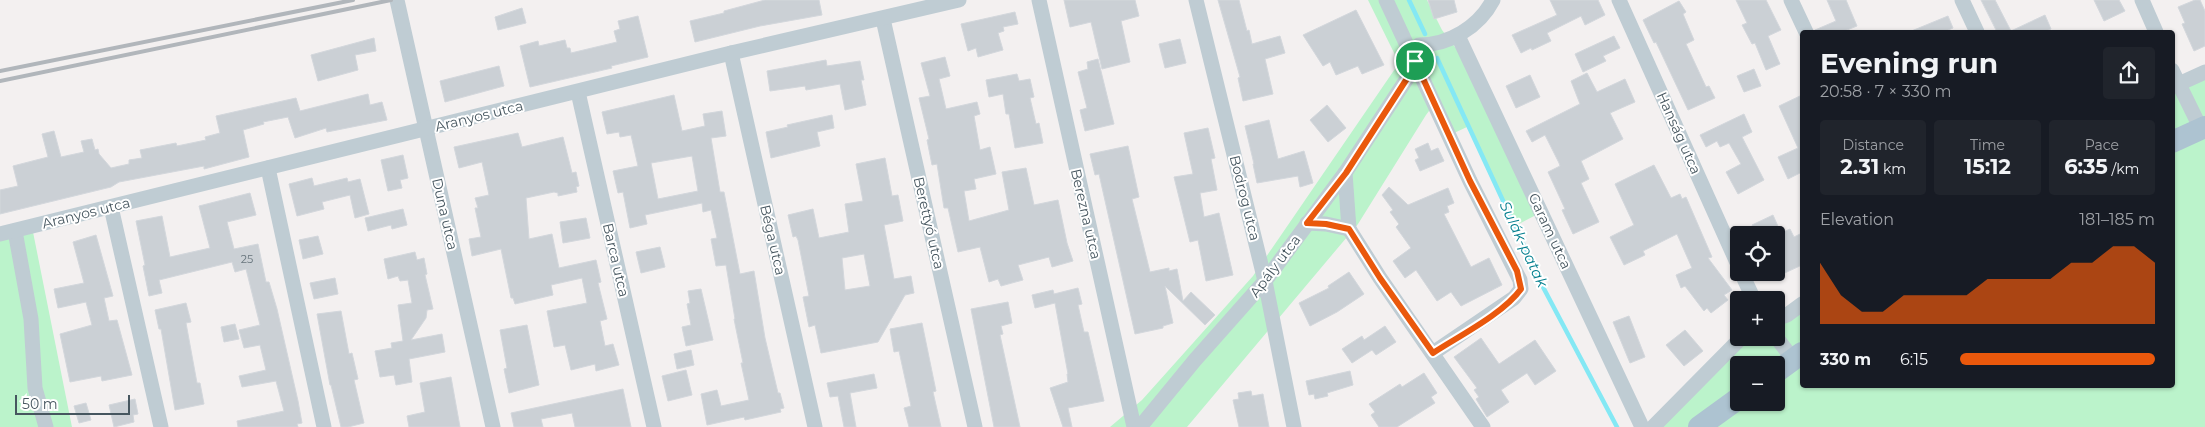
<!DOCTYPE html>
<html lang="en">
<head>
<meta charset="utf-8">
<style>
	body { margin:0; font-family:Montserrat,sans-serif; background:#20242c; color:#f1f3f6; height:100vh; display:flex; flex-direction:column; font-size:19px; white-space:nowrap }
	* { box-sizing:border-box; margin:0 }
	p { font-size:16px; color:#9ea1a6 }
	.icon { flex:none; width:28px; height:28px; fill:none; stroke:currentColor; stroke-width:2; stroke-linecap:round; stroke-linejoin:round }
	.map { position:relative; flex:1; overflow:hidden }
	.details { position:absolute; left:1800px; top:30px; width:375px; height:358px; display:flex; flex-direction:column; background:#171b24; border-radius:5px; box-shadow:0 1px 4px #0004 }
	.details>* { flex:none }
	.controls { position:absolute; left:1730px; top:226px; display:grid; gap:10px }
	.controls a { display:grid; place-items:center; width:55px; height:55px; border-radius:5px; background:#171b24; box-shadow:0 1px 4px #0004; font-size:25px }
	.scale { position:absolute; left:15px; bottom:12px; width:115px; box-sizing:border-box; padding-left:5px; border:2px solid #46565f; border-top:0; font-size:14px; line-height:18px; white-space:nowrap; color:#46565f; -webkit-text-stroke:4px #fff; paint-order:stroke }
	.pin { position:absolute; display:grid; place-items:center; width:42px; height:42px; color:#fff; margin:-21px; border:2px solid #fff; border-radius:50%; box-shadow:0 1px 5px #0007 }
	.round { display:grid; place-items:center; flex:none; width:52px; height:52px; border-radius:5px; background:#20242c }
	.overview { display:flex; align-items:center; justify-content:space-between; height:85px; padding:0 20px }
	h1 { font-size:28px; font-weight:700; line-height:38px }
	.figures { display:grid; grid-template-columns:repeat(3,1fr); gap:8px; height:85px; padding:5px 20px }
	.figures div { display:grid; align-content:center; border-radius:5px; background:#20242c; text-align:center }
	.figures b { font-size:21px; font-weight:700 }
	.figures small { font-size:14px; font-weight:400 }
	.figures p { font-size:14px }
	.chart { height:140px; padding:10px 20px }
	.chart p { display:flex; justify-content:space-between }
	.chart svg { width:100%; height:90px; margin-top:5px; fill:#ea580c; opacity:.7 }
	ul { padding:0 20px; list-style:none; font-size:16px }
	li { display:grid; grid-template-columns:80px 60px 1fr; align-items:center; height:38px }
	li i { height:12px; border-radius:6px; background:#ea580c }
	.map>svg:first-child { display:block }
</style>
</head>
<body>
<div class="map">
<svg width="2205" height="427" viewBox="0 0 2205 427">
	<rect width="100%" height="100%" fill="#f3f0f0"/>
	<g fill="#bbf3cb" fill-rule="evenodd">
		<polygon points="1368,0 1427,0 1442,30 1461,55 1536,215 1515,226 1467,127 1454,133 1438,99 1426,115 1358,224 1187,427 1110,427 1142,400 1253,276 1399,63"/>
		<path d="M2205 78V427H1659L1747 338H1776V321L1802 308V385H2172L2173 94ZM1739 365H1776V402H1739Z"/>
		<polygon points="33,232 72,427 0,427 0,239"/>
	</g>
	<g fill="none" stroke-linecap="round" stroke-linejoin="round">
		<g stroke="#84e8f4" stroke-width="4.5">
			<polyline points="1409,0 1425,34"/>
			<polyline points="1437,58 1543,287 1617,427"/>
		</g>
	</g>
	<g fill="#cbd0d5" stroke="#d3d7dc" fill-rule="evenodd">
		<polygon points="765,0 819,0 822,15 760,26 695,42 690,21 724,13 724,11"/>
		<polygon points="1064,0 1135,0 1139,16 1121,21 1130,62 1102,69 1091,22 1070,27"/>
		<polygon points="1218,0 1239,0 1247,31 1249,30 1252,44 1280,36 1285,53 1265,59 1273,94 1243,101 1238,78 1240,77"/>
		<polygon points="1428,0 1454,0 1457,12 1434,19"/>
		<polygon points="1550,0 1598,0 1605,15 1585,25 1581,16 1547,33 1551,41 1532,50 1531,48 1521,53 1512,35 1557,15"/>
		<polygon points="1736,0 1766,0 1781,30 1768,36 1780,64 1766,70 1755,43 1752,44 1742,25 1747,23"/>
		<polygon points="1827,0 1846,0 1857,26 1842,32 1815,32 1815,30 1836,21"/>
		<polygon points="1981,0 1995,0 2011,31 2045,15 2051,29 2044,32 1997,32"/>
		<polygon points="2094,0 2119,0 2125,11 2104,21"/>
		<polygon points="2195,0 2200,0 2205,11 2205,46 2194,51 2182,24 2185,23 2178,7"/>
		<polygon points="1679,1 1686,12 1683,14 1694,40 1686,44 1706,87 1709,86 1715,98 1688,110 1656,42 1654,43 1643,20"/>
		<polygon points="522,8 526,23 498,30 495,17"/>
		<polygon points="1356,10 1384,65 1362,74 1358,66 1336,75 1330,62 1323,66 1303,35"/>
		<polygon points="1015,12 1018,24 1003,27 1004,31 998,33 1003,50 978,57 976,48 968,51 961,24"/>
		<polygon points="638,16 648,57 611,66 612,68 530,87 520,46 538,41 539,46 565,40 567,48 570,48 571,53 617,42 614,31 620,29 618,21"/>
		<polygon points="1948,16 1953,28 1944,32 1909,32"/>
		<polygon points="1614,36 1620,48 1603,56 1606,61 1583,72 1575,54"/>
		<polygon points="374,38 376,51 355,55 358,70 318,81 311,55"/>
		<polygon points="1180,39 1186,63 1165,68 1159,44"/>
		<polygon points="945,57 950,76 939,79 946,109 977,102 980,114 974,116 980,150 990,147 996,174 974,179 976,189 964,191 969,221 1009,210 1002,172 1026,168 1034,205 1058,200 1067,243 1073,261 1052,267 1049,257 1018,265 1023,280 1001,286 998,279 989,282 980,247 958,252 948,208 944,208 937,164 932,165 927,140 929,139 919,98 930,96 921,63"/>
		<polygon points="1098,59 1114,124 1085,131 1080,110 1087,108 1078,72 1088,69 1087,62"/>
		<polygon points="826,60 827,66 860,61 864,80 861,80 866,105 845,110 840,84 806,90 805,86 770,91 767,71"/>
		<polygon points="499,66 504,86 445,102 440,81"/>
		<polygon points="1754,69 1761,86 1744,92 1737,76"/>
		<polygon points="1587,73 1597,92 1625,79 1635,102 1610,113 1623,139 1581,161 1589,179 1581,183 1599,222 1573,234 1562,210 1565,209 1548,172 1560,166 1559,163 1545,135 1532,142 1526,131 1580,104 1571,81"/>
		<polygon points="1017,74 1019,81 1030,79 1034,97 1030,98 1036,124 1039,123 1043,143 1015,148 1009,114 1006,114 1003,94 989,97 986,80"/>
		<polygon points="1530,75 1540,97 1516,108 1506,86"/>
		<polygon points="368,94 370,105 382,102 387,120 327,132 326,128 295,138 288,117 263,122 264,124 243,130 249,157 204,169 204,166 119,182 111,187 0,214 0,190 18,186 13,166 48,157 42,134 54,131 61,157 84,152 81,141 92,139 95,150 98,149 99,154 111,168 129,164 129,160 142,158 140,150 176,143 177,146 206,140 205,137 220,133 216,116 296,98 300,111"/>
		<path d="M674 95 682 131 705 126 703 114 722 111 726 136 711 138 720 192H724L740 274 754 271 765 338 778 393H780L784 408 780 409 781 412 745 420 744 417 707 425 701 394 717 390 721 406 749 400 741 363H743L734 319H735L726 265 716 266 711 239 717 238 711 210 703 212 702 203 645 215 647 224 630 228 623 192 618 193 613 171 638 166 631 135 620 137 619 132 607 134 602 112ZM692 156 698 191 658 199 651 163Z"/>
		<polygon points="1802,95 1802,172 1788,179 1778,157 1798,148 1779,106"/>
		<polygon points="1327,105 1346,128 1328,142 1310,120"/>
		<polygon points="1744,114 1752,132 1742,137 1764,180 1738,194 1726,172 1741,164 1729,143 1720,147 1717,141 1706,147 1700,135"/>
		<polygon points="832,115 834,128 817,132 820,146 771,158 766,132 788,127 787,125"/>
		<polygon points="1269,120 1278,159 1304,151 1313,183 1300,187 1298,176 1257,183 1253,164 1254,164 1245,126"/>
		<polygon points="1208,128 1215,158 1211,159 1217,190 1200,193 1204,217 1219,213 1233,275 1206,281 1198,240 1190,242 1174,177 1193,174 1184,133"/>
		<polygon points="518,133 522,147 563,137 572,173 576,172 579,186 576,187 577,192 558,196 558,193 554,192 526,198 529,239 552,234 559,268 596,260 601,282 598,283 607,319 600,321 605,346 613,344 619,365 596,371 595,364 571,370 565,345 554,347 547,311 587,303 582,278 551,285 553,295 515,304 513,298 511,298 501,249 472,256 469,239 481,237 475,208 478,208 475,198 489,195 482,162 459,168 454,147"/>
		<polygon points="1428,143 1431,151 1438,148 1444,161 1420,171 1415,160 1419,158 1415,149"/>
		<polygon points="1128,146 1139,197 1132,199 1150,272 1169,268 1169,271 1177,269 1183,301 1191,292 1215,315 1205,325 1165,286 1173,323 1163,326 1163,328 1135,334 1099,174 1095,175 1090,154"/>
		<polygon points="403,155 408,178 400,180 402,188 388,191 381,160"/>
		<path d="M885 158 892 196 898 195 903 221 884 225 894 279 911 276 914 293 905 295 878 342 821 353 815 325 809 327 803 297 809 296 798 240 796 236 793 237 788 215 813 209 819 238 849 232 845 204 863 201 856 164ZM864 254 870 286 845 290 842 258Z"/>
		<polygon points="1654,165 1671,198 1680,194 1682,199 1686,197 1712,257 1708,258 1732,290 1724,295 1728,300 1711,313 1707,308 1704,311 1685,286 1681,288 1676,275 1692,268 1677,234 1643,251 1645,255 1624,265 1610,237 1634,225 1615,184"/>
		<polygon points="312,178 314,186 347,178 348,182 360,179 369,214 355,218 350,195 322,202 324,209 297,216 289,184"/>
		<polygon points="1389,187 1408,205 1448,188 1454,203 1447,206 1449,212 1444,214 1471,267 1489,258 1502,285 1461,306 1451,292 1437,301 1416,270 1405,278 1393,261 1411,248 1396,227 1399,224 1390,212 1393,210 1382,195"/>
		<polygon points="250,193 256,215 227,222 234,249 258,244 266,282 269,282 277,309 298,401 302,423 297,424 298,427 238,427 237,421 284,411 276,381 242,387 239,376 266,370 260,345 244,348 239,330 260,325 246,269 235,272 232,262 159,280 162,293 149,296 143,266 145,265 136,221 162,216 170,257 210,248 199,206"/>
		<polygon points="403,209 407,225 392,229 391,225 368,231 365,218"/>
		<polygon points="1773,215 1781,233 1790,229 1794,237 1802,233 1802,265 1776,277 1776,235 1757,235 1752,225"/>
		<polygon points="586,218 590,238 563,243 560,222"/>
		<polygon points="96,235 113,296 104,298 109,321 117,320 132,375 102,381 101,376 70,382 60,334 92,325 86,302 58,308 54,289 84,283 73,242"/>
		<polygon points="318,236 323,254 303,259 299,240"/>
		<polygon points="660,247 665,267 641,273 636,252"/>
		<polygon points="415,252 417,260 424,258 427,274 425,275 433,309 427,310 426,318 411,340 442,334 445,352 409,359 412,382 396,385 394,375 380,377 375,351 392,348 391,343 403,341 398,305 412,303 408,280 400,281 398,276 388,279 384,259"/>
		<polygon points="1349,272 1364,294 1337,312 1310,326 1299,303 1329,288 1328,286"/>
		<polygon points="335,278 338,294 314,299 310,283"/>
		<polygon points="1078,288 1082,304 1078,305 1084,332 1088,332 1104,401 1068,408 1072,427 1063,427 1050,388 1068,382 1067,374 1068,374 1055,303 1035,308 1032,295 1053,290 1054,294"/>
		<polygon points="701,289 713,340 686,346 682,327 691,325 687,304 690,303 688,291"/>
		<polygon points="1008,302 1012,323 1001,326 1003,334 1000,335 1020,427 994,427 971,309"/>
		<polygon points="186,303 191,322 186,323 197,383 200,383 204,404 175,410 161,329 159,329 155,310"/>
		<polygon points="341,311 349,354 352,353 358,379 354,380 364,423 348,427 341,427 331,385 330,385 317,314"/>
		<polygon points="1629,316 1645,357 1630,363 1613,322"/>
		<polygon points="922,323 936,391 933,392 941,427 909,427 904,408 911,406 899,351 894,352 890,329"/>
		<polygon points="235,324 239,339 224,342 221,327"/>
		<polygon points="527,325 539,385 509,393 504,369 507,368 500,330"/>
		<polygon points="1385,326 1396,342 1376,355 1372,350 1352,363 1342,349 1362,336 1364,340"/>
		<polygon points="1685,330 1703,351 1684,366 1666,345"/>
		<polygon points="1481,338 1499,364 1535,340 1556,371 1535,385 1527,373 1501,390 1509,402 1487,417 1476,399 1479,397 1474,390 1477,388 1454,357"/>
		<polygon points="691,350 694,365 677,369 674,354"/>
		<polygon points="686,370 692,395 668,401 662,376"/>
		<polygon points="1350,371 1353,385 1327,393 1328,396 1315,399 1314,394 1309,395 1306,381"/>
		<polygon points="1424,373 1437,393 1431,397 1435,403 1397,427 1379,427 1371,415 1375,412 1369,404 1400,384 1402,387"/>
		<polygon points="874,374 877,388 850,393 856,427 844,427 838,396 830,397 827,383"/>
		<polygon points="451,377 460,427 409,427 407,416 425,412 420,383"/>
		<polygon points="623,389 631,427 575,427 572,413 541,419 543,427 514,427 511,413"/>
		<polygon points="1251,391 1252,396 1263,394 1269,427 1239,427 1233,400 1239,399 1238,393"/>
		<polygon points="135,399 138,414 133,415 134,422 114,427 109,405"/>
		<polygon points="86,403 91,420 79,423 74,406"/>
	</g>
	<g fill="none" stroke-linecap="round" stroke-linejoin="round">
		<g stroke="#bfccd3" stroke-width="15">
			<polyline points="397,0 493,427"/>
			<polyline points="1039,0 1134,427"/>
			<polyline points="1196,0 1265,281 1294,427"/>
			<polyline points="1386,0 1470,181 1520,280 1521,289 1514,298 1433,353"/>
			<polyline points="1619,0 1739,267"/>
			<polyline points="1791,0 1806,32"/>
			<polyline points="1962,0 1977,32"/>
			<polyline points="2142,0 2156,32"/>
			<polyline points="883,19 975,427"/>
			<polyline points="1458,36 1642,427"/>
			<path d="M1419 45C1449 45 1479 27 1493 0"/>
			<polyline points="731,53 815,427"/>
			<polyline points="2172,70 2201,129"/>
			<polyline points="2172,87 2205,72"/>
			<polyline points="578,92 654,427"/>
			<polyline points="268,168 324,427"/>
			<polyline points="1345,173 1349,229 1380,278 1483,427"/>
			<polyline points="111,207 161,427"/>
			<polyline points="1307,223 1326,224 1349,229"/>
			<polyline points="15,231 31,319 35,388 46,427"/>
			<polyline points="0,234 731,53 959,0"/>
			<polyline points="1741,272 1754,300"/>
			<polyline points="1776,319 1787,315 1802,304"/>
			<polyline points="1776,337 1793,359"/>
			<polyline points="1140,427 1195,360 1265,281 1345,173 1408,77 1421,51 1428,45"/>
			<polyline points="1653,427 1741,338"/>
		</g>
		<g stroke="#adc3d1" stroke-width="22">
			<polyline points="2172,142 2205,127"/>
			<polyline points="1776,372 1802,353"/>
			<polyline points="1699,427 1739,398"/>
		</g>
		<g stroke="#b1b6bb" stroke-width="4">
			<polyline points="0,71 353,0"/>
			<polyline points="0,81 391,0"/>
		</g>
	</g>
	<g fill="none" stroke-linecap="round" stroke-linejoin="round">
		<defs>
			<path id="route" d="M1415 61 1470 181 1517 271 1521 289C1503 314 1459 336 1433 353L1380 278 1349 229 1326 224 1307 223 1346 173 1408 77Z"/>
		</defs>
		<use href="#route" stroke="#fff" stroke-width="10"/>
		<use href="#route" stroke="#ea580c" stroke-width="6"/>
	</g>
	<g text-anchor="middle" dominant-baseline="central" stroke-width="4" stroke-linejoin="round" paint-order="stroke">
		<g font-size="11" fill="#67747c">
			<text x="247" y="259">25</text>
		</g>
		<g font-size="14" fill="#46565f" stroke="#fff">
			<text transform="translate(479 116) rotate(-14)">Aranyos utca</text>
			<text transform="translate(1679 133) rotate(66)">Hanság utca</text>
			<text transform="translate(1245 198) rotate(76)">Bodrog utca</text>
			<text transform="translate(86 213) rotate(-14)">Aranyos utca</text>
			<text transform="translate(445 214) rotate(77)">Duna utca</text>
			<text transform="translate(1086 214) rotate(77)">Berezna utca</text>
			<text transform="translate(929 223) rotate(77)">Berettyó utca</text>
			<text transform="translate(1550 231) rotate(65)">Garam utca</text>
			<text transform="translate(773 240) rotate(77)">Béga utca</text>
			<text transform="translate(616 260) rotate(77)">Barca utca</text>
			<text transform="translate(1275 266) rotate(-53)">Apály utca</text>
		</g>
		<g font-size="15" font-style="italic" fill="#047f8e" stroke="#fff">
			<text transform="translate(1524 244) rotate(65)">Sulák-patak</text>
		</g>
	</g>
</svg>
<div class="controls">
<a><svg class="icon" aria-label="locate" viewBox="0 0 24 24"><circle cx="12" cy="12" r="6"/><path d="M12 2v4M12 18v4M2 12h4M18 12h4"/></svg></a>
<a>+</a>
<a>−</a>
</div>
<div class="scale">50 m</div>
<div class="pin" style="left:1415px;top:61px;background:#1e9e55"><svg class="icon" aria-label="arrive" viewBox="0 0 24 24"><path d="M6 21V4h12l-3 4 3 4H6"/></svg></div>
<section class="details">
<div class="overview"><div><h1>Evening run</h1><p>20:58 · 7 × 330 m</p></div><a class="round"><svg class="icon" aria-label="share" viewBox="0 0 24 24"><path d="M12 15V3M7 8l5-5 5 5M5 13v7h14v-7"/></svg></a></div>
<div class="figures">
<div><p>Distance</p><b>2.31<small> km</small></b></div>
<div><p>Time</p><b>15:12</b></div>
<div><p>Pace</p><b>6:35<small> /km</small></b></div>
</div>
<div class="chart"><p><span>Elevation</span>181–185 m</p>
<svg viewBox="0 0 160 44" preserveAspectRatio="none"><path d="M0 44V14L10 30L20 38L30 38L40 30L50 30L60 30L70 30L80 22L90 22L100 22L110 22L120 14L130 14L140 6L150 6L160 14V44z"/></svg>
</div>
<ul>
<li><b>330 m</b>6:15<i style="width:100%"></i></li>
</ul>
</section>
</div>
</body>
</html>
